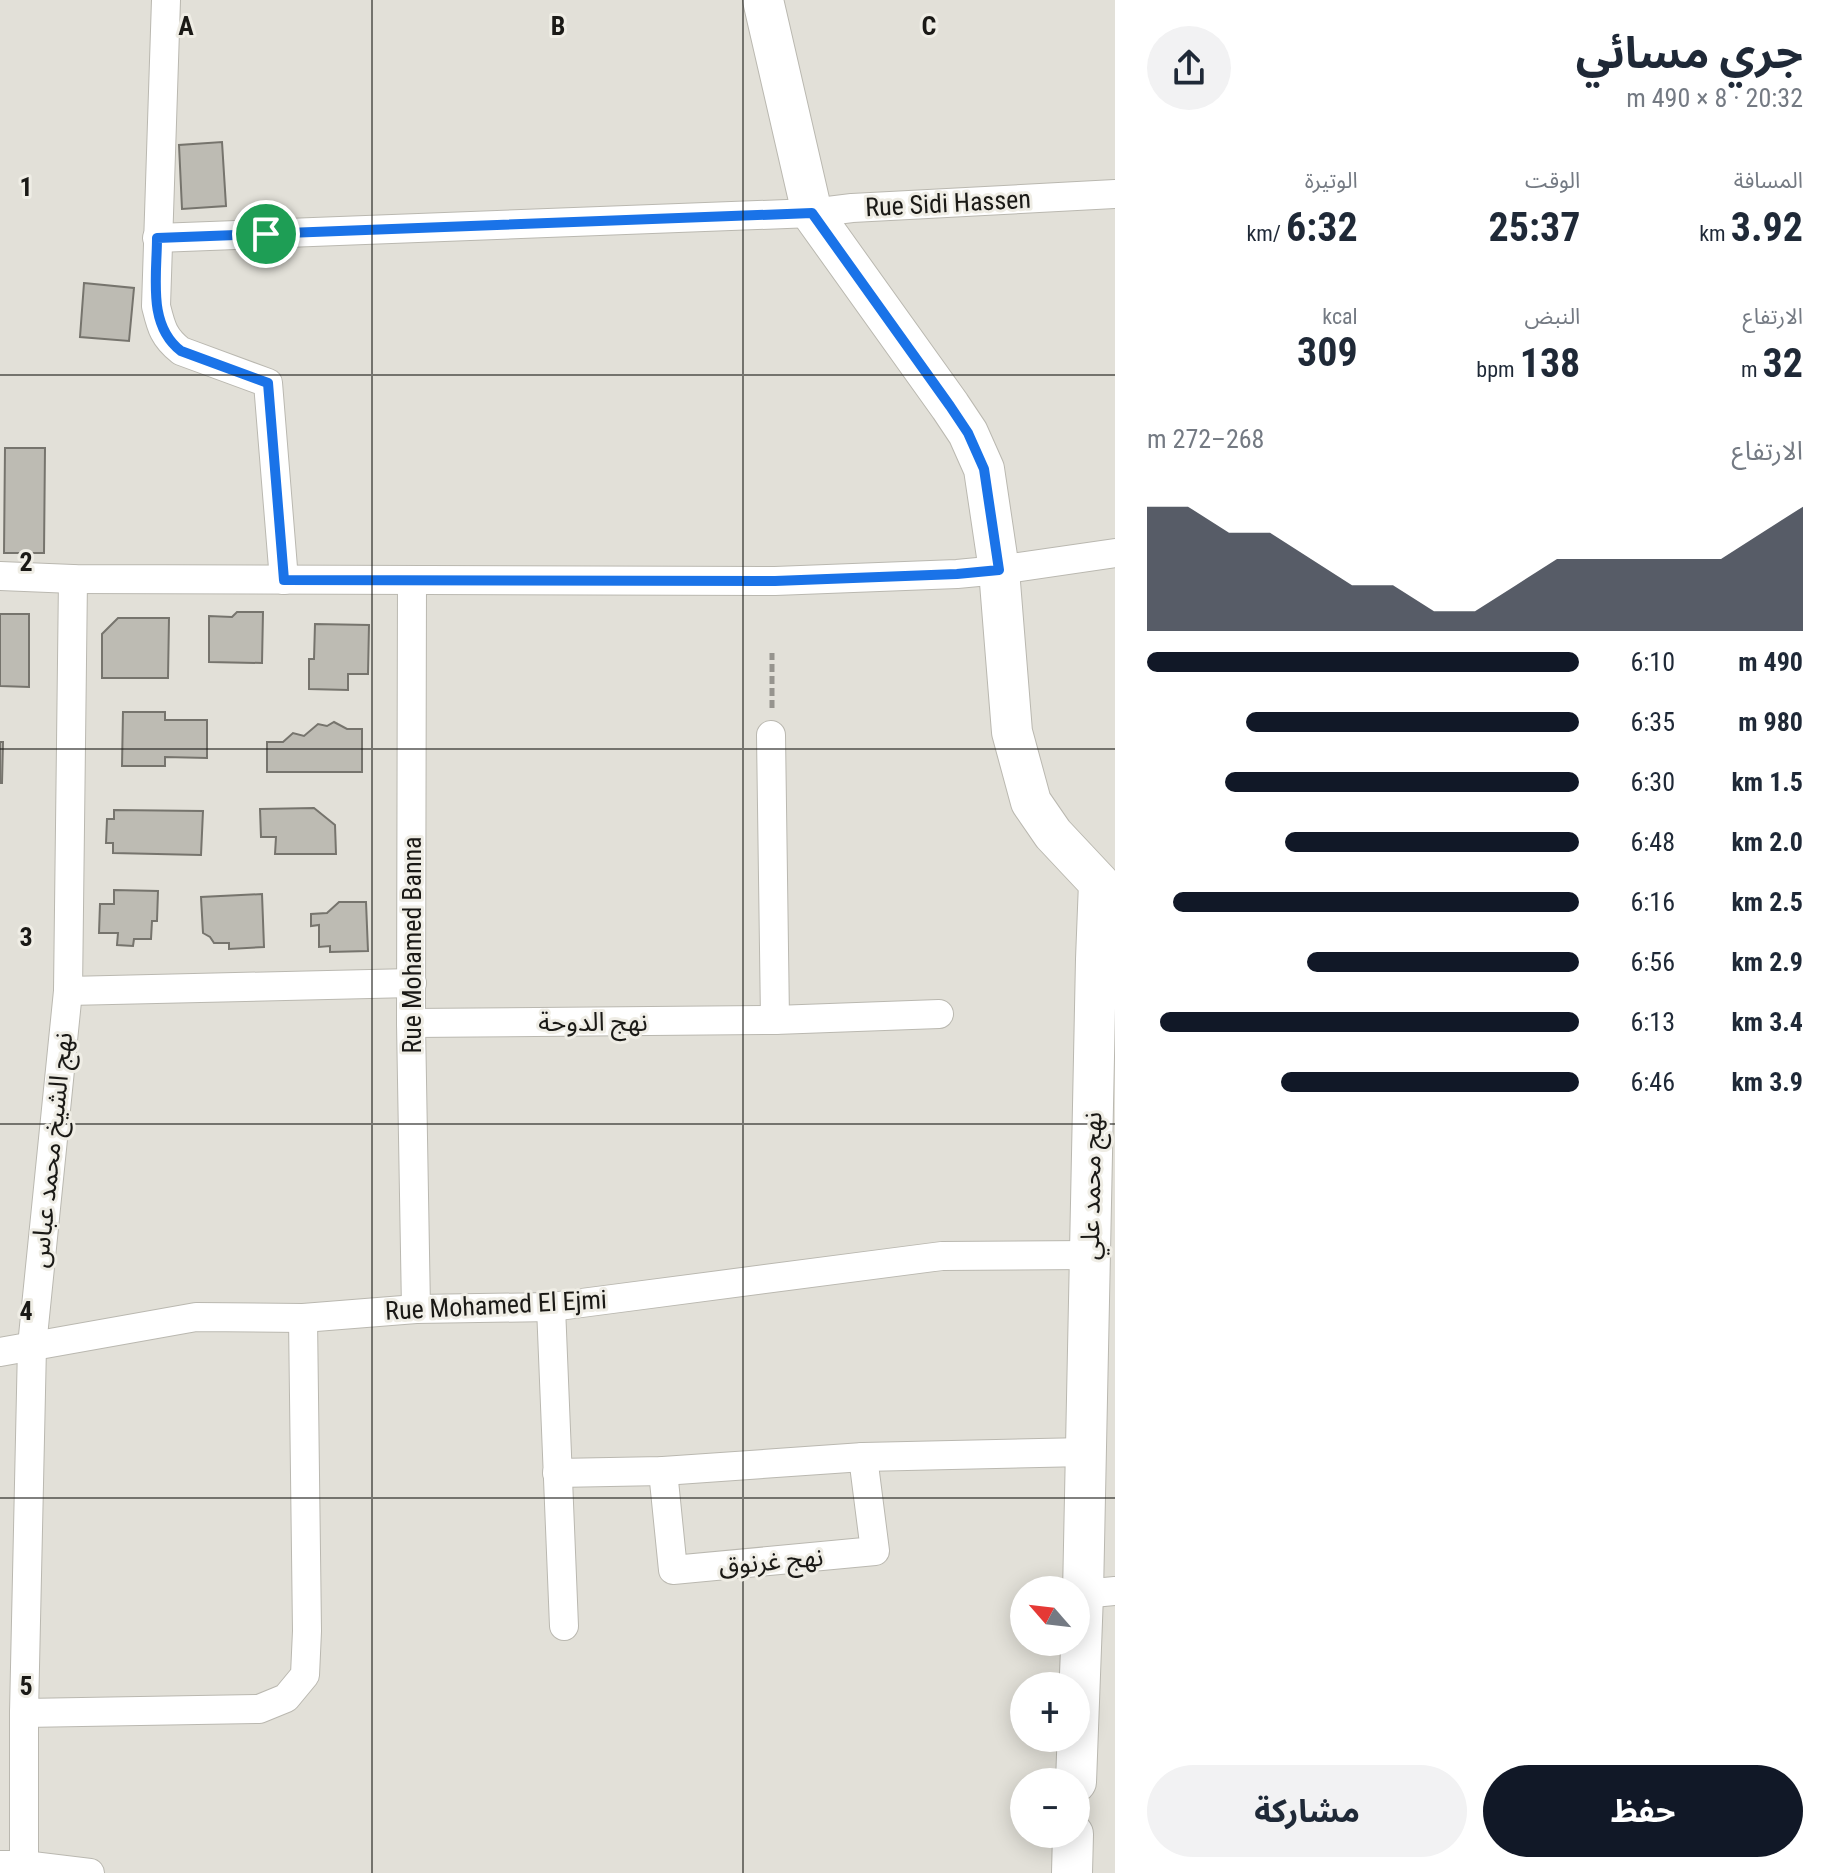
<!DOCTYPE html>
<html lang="ar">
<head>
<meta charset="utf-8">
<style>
	body { margin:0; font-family:"Roboto Condensed","Noto Sans Arabic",sans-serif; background:#f2f2f3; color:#1f2937; direction:rtl; height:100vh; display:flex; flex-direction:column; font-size:30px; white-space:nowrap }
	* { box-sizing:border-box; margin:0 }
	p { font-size:26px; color:#747a83 }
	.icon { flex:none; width:44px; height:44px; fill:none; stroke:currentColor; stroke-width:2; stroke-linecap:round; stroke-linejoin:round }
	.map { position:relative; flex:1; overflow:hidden; direction:ltr }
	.details { display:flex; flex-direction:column; background:#fff; width:720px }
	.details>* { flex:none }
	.needle { width:52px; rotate:298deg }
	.controls { position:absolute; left:1010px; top:1576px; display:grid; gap:16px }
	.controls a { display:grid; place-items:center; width:80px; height:80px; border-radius:50%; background:#fff; box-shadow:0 4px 20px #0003; font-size:40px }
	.pin { position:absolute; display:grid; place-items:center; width:68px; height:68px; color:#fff; margin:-34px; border:4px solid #fff; border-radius:50%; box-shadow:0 2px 8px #0007 }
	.round { display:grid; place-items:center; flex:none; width:84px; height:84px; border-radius:42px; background:#f2f2f3 }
	.overview { display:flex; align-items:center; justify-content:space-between; height:136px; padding:0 32px }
	h1 { font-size:44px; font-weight:700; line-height:60px }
	.figures { display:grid; grid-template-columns:repeat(3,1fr); gap:12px; height:136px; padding:8px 32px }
	.figures div { display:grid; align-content:center }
	.figures b { font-size:40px; font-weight:700 }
	.figures small { font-size:22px; font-weight:400 }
	.figures p { font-size:22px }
	.chart { height:224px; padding:16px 32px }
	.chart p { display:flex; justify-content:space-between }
	.chart svg { width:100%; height:144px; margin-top:8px; fill:#111827; opacity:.7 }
	.primary-button { display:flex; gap:16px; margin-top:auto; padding:16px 32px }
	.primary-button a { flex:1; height:92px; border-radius:48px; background:#111827; color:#fff; font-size:32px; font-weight:700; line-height:92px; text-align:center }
	.primary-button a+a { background:#f2f2f3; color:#1f2937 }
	ul { padding:0 32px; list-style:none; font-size:26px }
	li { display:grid; grid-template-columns:128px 96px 1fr; align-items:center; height:60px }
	li i { height:20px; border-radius:10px; background:#111827 }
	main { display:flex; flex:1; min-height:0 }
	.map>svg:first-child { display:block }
</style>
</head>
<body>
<main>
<section class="details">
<div class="overview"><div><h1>جري مسائي</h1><p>20:32 · 8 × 490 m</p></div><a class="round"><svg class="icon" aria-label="share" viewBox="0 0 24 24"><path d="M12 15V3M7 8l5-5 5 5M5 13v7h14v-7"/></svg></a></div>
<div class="figures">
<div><p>المسافة</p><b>3.92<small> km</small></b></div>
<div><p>الوقت</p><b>25:37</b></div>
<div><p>الوتيرة</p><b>6:32<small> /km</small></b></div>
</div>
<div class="figures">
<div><p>الارتفاع</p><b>32<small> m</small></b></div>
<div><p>النبض</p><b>138<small> bpm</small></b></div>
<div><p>kcal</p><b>309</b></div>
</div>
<div class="chart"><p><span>الارتفاع</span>268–272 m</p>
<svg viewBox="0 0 160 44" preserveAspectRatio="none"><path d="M0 44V6L10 6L20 14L30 14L40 22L50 30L60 30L70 38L80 38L90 30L100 22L110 22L120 22L130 22L140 22L150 14L160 6V44z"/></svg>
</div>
<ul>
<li><b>490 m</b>6:10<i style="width:100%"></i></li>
<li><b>980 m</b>6:35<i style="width:77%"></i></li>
<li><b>1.5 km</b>6:30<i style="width:82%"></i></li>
<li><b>2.0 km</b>6:48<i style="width:68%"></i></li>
<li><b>2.5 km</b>6:16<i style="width:94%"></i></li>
<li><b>2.9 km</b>6:56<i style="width:63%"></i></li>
<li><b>3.4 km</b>6:13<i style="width:97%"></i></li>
<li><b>3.9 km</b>6:46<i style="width:69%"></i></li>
</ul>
<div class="primary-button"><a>حفظ</a><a>مشاركة</a></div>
</section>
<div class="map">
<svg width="1115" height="1873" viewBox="0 0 1115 1873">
	<rect width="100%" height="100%" fill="#e2e0d8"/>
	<g fill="#bdbbb3" stroke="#76746d" stroke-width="2">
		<polygon points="222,142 226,206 182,209 179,145"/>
		<polygon points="84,283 134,288 129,341 80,337"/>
		<polygon points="5,448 45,448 44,553 4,553"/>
		<polygon points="237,612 263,612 262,663 209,662 209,616 232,617"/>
		<polygon points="0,614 29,614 29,687 0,686"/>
		<polygon points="118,618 169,618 168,678 102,678 102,634"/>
		<polygon points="315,624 369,625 368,674 348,674 348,690 309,689 309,659 314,659"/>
		<polygon points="123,712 165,712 165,720 207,720 207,758 165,757 165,766 122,766"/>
		<polygon points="334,722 347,729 362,729 362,772 267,772 267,742 283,742 293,733 304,736 318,724 327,726"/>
		<polygon points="0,742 3,742 2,783 0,783"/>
		<polygon points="314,808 335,825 336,854 275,854 276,837 261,837 260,809"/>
		<polygon points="114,810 203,811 201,855 113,853 113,843 106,843 107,819 114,819"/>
		<polygon points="114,890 158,891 157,921 152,921 151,939 134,939 133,946 117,945 118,933 99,933 100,904 114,904"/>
		<polygon points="262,894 264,947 229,949 229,943 214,943 210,937 203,933 201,897"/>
		<polygon points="339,902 366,902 368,951 330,952 330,946 319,947 319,925 311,926 311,914 327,913"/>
	</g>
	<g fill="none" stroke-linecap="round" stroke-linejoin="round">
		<defs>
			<g id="street">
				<path d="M166 0 156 306C161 326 163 337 181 351L268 383 284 580"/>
				<polyline points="157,238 812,213 852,208 1115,194"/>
				<polyline points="0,576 73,579 775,581 957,574 999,570 1115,553"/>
				<polyline points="412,580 411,1023 416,1309"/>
				<polyline points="771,735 775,1020"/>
				<polyline points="68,991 412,983"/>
				<polyline points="411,1023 775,1020 939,1014"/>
				<polyline points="551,1307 564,1626"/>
				<polyline points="0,1352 196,1317 303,1318 416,1309 551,1307 942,1256 1089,1255"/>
				<polyline points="663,1471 673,1570 875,1551 863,1457"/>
				<polyline points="557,1473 663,1471 863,1457 1086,1452"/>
				<polyline points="1083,1594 1115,1591"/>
				<polyline points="24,1713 259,1709 286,1698 305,1675 307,1631 303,1318"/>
				<polyline points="0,1865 24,1865 90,1873"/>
				<polyline points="24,1865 24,1713 32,1346 68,991 73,579"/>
			</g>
			<g id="secondary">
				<polyline points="763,0 812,213 950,406 968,433 984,469 999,570 1012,732 1031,802 1053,834 1099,883 1096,959 1083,1594 1076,1782"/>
				<polyline points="1072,1873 1073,1834"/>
			</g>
		</defs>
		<use href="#street" stroke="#bab8b0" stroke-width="30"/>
		<use href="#secondary" stroke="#bab8b0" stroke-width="42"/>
		<polyline stroke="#96948e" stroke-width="5" stroke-dasharray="8 4" stroke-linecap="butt" points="772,708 772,653"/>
		<use href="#street" stroke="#fff" stroke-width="28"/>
		<use href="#secondary" stroke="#fff" stroke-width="40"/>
	</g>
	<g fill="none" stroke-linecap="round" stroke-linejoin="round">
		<defs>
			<path id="route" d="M812 213 950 406 968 433 984 469 999 570 957 574 775 581 284 580 268 383 181 351C147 325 157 276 157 238Z"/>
		</defs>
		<use href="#route" stroke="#fff" stroke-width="16"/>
		<use href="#route" stroke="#1a73e8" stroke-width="10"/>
	</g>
	<path fill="none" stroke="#1a1916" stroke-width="2" stroke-opacity="0.55" d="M372 0V1873M743 0V1873M0 375H1115M0 749H1115M0 1124H1115M0 1498H1115"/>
	<g text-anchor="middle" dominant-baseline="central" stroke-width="6" stroke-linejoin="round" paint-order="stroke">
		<g font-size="26" fill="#1a1916" stroke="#efede5">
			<text transform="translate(948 203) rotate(-3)">Rue Sidi Hassen</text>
			<text transform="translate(412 945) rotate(-90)">Rue Mohamed Banna</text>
			<text x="593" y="1022">نهج الدوحة</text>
			<text transform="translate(51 1150) rotate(-84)">نهج الشيخ محمد عباس</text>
			<text transform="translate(1091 1186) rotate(-89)">نهج محمد علي</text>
			<text transform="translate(496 1305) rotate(-3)">Rue Mohamed El Ejmi</text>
			<text transform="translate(771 1561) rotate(-5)">نهج غرنوق</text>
		</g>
	</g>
	<g font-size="26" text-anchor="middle" font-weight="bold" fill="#1a1916" stroke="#efede5" stroke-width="6" stroke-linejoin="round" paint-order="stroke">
		<text x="186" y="35">A</text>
		<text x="558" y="35">B</text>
		<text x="929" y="35">C</text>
		<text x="26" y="196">1</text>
		<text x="26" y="571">2</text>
		<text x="26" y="946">3</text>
		<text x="26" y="1320">4</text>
		<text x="26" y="1695">5</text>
	</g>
</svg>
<div class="controls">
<a><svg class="needle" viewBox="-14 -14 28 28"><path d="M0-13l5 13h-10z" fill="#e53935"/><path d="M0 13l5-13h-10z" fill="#747a83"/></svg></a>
<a>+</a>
<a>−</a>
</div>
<div class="pin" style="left:266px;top:234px;background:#1e9e55"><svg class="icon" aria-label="arrive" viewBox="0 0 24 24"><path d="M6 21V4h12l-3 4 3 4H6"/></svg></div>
</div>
</main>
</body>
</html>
